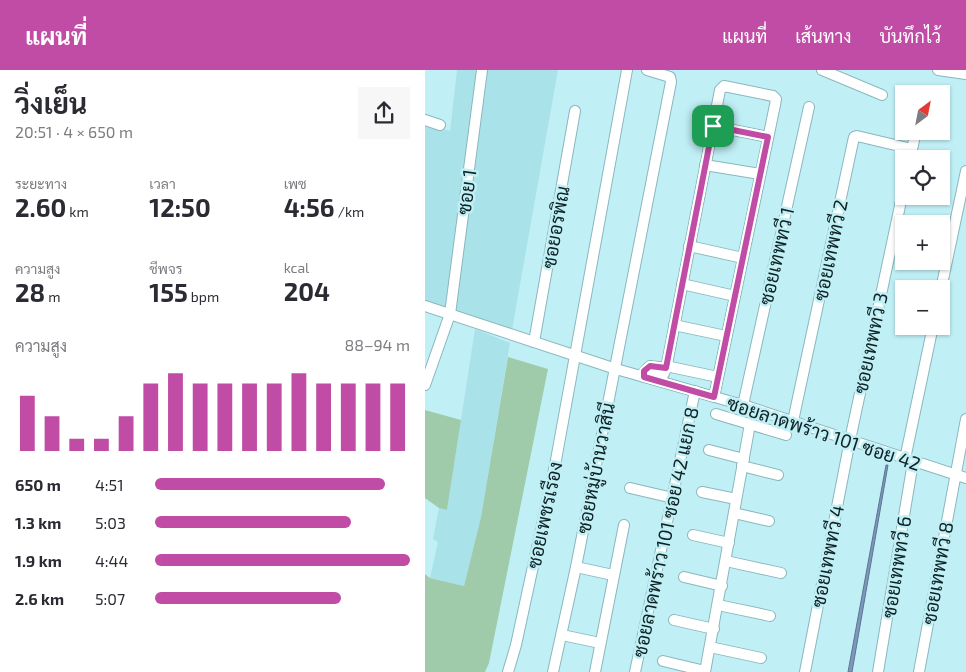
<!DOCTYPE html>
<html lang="th">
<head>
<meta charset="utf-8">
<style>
	body { margin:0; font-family:"Exo 2",Sarabun,sans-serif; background:#f7f7f7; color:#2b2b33; height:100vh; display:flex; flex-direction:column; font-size:19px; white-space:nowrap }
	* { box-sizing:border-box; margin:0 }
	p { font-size:16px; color:#7c7c81 }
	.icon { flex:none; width:28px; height:28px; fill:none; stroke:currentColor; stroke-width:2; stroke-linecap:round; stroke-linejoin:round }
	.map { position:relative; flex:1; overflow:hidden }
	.details { display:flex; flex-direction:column; background:#fff; width:425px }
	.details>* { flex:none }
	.needle { width:32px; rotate:32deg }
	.buttons { position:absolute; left:470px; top:15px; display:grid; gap:10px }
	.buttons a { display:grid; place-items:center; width:55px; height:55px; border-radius:0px; background:#fff; box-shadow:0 1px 4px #0004; font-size:25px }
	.pin { position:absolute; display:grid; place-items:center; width:42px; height:42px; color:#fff; margin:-21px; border-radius:10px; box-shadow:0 2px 8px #0006 }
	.round { display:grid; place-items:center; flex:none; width:52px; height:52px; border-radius:0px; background:#f7f7f7 }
	.overview { display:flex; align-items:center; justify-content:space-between; height:85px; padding:0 15px }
	h1 { font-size:28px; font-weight:700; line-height:38px }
	.figures { display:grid; grid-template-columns:repeat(3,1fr); gap:8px; height:85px; padding:5px 15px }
	.figures div { display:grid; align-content:center }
	.figures b { font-size:25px; font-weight:700 }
	.figures small { font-size:14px; font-weight:400 }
	.figures p { font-size:14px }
	.chart { height:140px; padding:10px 15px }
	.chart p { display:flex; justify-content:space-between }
	.chart svg { width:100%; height:90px; margin-top:5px; stroke:#c04ca5; stroke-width:6 }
	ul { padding:0 15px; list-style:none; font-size:16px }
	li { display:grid; grid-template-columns:80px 60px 1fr; align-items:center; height:38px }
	li i { height:12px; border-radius:6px; background:#c04ca5 }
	header { display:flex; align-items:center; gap:30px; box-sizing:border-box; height:70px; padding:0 25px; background:#c04ca5; color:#fff }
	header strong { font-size:24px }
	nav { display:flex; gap:28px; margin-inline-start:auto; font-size:18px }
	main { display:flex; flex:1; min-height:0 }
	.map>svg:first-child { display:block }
</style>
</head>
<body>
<header>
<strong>แผนที่</strong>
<nav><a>แผนที่</a><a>เส้นทาง</a><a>บันทึกไว้</a></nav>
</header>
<main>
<section class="details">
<div class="overview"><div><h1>วิ่งเย็น</h1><p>20:51 · 4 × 650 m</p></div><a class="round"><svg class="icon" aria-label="share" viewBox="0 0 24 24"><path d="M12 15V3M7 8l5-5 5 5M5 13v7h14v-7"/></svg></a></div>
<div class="figures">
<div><p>ระยะทาง</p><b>2.60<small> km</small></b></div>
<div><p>เวลา</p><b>12:50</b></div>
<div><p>เพซ</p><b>4:56<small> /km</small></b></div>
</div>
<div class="figures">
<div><p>ความสูง</p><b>28<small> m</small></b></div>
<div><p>ชีพจร</p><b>155<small> bpm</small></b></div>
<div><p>kcal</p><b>204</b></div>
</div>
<div class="chart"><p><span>ความสูง</span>88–94 m</p>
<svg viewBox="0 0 160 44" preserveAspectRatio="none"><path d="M5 44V17M15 44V27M25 44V38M35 44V38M45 44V27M55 44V11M65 44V6M75 44V11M85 44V11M95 44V11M105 44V11M115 44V6M125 44V11M135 44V11M145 44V11M155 44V11"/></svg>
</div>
<ul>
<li><b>650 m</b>4:51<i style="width:90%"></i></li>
<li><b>1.3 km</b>5:03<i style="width:77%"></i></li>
<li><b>1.9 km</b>4:44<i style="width:100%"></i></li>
<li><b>2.6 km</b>5:07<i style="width:73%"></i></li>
</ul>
</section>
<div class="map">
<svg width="541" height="602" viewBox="0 0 541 602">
	<rect width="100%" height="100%" fill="#c0f0f6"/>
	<g fill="#aae2e9">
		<polygon points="32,0 133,0 87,260 0,231 0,53 25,61"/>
		<polygon points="50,259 85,273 56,447 39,516 5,508 13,472 8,469 14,438 22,440"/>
	</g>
	<g fill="#a0cbab">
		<polygon points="83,287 123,299 64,593 60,602 0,602 0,504 5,508 39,516 56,447"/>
		<polygon points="0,340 36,350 22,440 14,438 0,428"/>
	</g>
	<polygon fill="#7e97bd" stroke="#5d748f" points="461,395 463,395 427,602 423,602"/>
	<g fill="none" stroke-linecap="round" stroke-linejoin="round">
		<defs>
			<g id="minor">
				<polyline points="397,0 457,25"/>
				<polyline points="513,0 541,4"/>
				<polyline points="0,50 15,55"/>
				<polyline points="288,56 343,67"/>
				<polyline points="485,89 491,61"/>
				<polyline points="280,95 335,104"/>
				<polyline points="264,176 318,188"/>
				<polyline points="257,214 310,226"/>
				<polyline points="516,219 541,101"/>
				<polyline points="0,236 191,299 318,335 541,408"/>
				<polyline points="249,255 301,266"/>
				<polyline points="109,272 150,41"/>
				<polyline points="241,296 293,307"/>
				<polyline points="219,307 219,302 225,296 241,298"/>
				<polyline points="225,308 226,304 238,305 241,299 295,20 299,16 348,26 351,29 350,35 289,327"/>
				<polyline points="0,315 25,244 57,0"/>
				<polyline points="318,335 384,37"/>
				<polyline points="291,344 361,365"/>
				<polyline points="368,351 429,67 432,66 487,79"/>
				<polyline points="284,380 319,389"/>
				<polyline points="480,389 508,256"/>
				<polyline points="317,396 353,405"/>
				<polyline points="205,418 248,428"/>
				<polyline points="277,422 311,429"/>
				<polyline points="309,443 344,451"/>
				<polyline points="268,465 304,473"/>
				<polyline points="301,491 356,503"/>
				<polyline points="151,497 188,505"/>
				<polyline points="259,507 297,516"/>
				<polyline points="293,535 345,546"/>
				<polyline points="249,550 289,559"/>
				<polyline points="137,565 175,573"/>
				<polyline points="285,577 336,588"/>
				<polyline points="238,591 280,601"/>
				<polyline points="83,602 91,575 131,390 202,0"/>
				<polyline points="128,602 151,497 246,12 245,7 222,0"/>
				<polyline points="170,602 199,455"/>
				<polyline points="210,602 270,321"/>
				<polyline points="280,602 325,354"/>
				<polyline points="380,602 425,370 479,117"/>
				<polyline points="453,602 488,392"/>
				<polyline points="494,602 541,349"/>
			</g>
		</defs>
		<use href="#minor" stroke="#89b7bd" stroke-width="12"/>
		<use href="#minor" stroke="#fff" stroke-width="10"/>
	</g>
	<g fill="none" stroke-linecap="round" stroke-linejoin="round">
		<defs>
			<polygon id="route" points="288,56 343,67 289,327 219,307 219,301 225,296 241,298"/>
		</defs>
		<use href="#route" stroke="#fff" stroke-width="10"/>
		<use href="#route" stroke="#c04ca5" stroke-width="6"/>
	</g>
	<g text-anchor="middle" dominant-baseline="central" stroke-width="5" stroke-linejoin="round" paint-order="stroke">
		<g font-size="19" fill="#0f2224" stroke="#c0f0f6">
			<text transform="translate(41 122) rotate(-82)">ซอย 1</text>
			<text transform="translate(130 157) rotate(-80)">ซอยอรพิณ</text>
			<text transform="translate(405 180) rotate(-78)">ซอยเทพทวี 2</text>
			<text transform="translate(351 186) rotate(-77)">ซอยเทพทวี 1</text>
			<text transform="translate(445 273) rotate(-78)">ซอยเทพทวี 3</text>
			<text transform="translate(399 363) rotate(18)">ซอยลาดพร้าว 101 ซอย 42</text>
			<text transform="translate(170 398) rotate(-79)">ซอยหมู่บ้านวาสินี</text>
			<text transform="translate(119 445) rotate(-78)">ซอยเพชรเรือง</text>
			<text transform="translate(240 462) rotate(-78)">ซอยลาดพร้าว 101 ซอย 42 แยก 8</text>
			<text transform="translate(402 486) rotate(-79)">ซอยเทพทวี 4</text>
			<text transform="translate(471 497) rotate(-81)">ซอยเทพทวี 6</text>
			<text transform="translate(512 503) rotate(-80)">ซอยเทพทวี 8</text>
		</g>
	</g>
</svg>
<div class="buttons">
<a><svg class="needle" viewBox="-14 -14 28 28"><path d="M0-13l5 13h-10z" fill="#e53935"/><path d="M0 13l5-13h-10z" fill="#7c7c81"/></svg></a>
<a><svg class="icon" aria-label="locate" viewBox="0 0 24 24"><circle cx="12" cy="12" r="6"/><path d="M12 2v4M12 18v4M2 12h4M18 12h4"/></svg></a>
<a>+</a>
<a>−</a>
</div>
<div class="pin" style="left:288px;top:56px;background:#1e9e55"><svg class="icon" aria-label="arrive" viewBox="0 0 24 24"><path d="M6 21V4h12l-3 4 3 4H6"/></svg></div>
</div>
</main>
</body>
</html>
